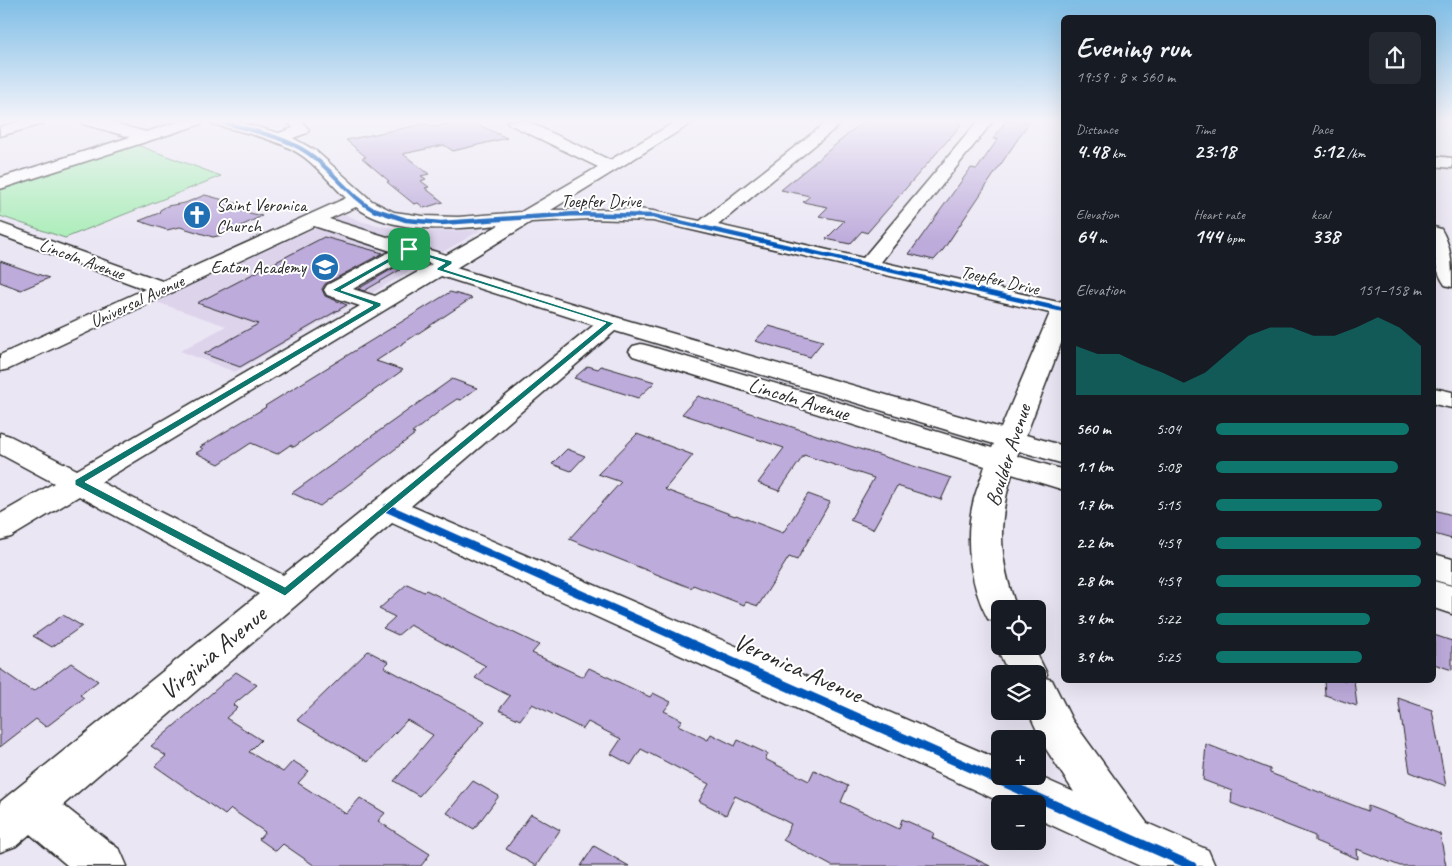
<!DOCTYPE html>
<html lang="en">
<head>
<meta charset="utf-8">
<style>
	body { margin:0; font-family:Caveat,sans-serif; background:#242831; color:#f1f3f6; height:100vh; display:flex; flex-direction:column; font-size:19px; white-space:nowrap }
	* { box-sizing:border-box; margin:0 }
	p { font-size:16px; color:#9ea1a6 }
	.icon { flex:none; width:28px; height:28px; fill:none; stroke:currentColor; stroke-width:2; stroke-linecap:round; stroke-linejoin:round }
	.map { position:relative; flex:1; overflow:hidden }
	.side { position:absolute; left:1061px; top:15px; width:375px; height:668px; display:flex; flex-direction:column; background:#171b24; border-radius:8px; box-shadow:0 5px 20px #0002 }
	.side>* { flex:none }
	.buttons { position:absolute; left:991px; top:600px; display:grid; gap:10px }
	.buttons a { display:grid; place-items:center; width:55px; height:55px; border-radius:8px; background:#171b24; box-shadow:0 5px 20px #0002; font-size:25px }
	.pin { position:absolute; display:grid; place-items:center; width:42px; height:42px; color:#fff; margin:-21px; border-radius:10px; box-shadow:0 2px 8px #0006 }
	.round { display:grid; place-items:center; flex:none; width:52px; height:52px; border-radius:8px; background:#242831 }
	.head { display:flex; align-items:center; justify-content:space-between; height:85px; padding:0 15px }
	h1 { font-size:28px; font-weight:800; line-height:38px }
	.figures { display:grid; grid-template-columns:repeat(3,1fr); gap:8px; height:85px; padding:5px 15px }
	.figures div { display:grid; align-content:center }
	.figures b { font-size:21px; font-weight:800 }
	.figures small { font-size:14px; font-weight:400 }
	.figures p { font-size:14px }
	.chart { height:140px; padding:10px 15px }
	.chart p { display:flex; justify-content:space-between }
	.chart svg { width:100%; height:90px; margin-top:5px; fill:#0f766e; opacity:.7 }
	ul { padding:0 15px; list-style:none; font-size:16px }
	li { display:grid; grid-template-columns:80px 60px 1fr; align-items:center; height:38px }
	li i { height:12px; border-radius:6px; background:#0f766e }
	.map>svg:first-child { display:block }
</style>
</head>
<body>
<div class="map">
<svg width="1452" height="866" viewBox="0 0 1452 866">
	<rect width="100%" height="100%" fill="#ebe6f4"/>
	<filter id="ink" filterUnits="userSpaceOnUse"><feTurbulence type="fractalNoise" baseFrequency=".02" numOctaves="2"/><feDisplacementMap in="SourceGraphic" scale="10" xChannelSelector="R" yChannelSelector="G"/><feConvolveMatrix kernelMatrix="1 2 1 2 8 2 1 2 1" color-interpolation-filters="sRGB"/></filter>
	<g filter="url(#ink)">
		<polygon fill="#ddd4ec" points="344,214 363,222 397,229 422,231 481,230 235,372 180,351 226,326 156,302"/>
		<polygon fill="#a9edb7" stroke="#6a8c71" points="137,145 221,176 65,238 0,216 0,190"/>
		<g fill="#bdabdb" stroke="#2b2b2b">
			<polygon points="459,121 470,121 507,138 453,151 444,145 403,154 429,174 421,176 426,179 421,181 429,187 425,188 443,202 424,208 418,203 414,204 387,182 389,181 362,158 366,157 346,140 424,124 436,127"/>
			<polygon points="864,121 961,121 958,124 961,125 867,233 862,231 850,244 826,239 844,221 819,216 828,207 803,202 810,196 781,190"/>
			<polygon points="1006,121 1030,121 943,250 934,260 909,254 965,176 971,168 977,169 998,139 993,139"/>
			<polygon points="205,195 239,204 230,208 262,216 222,235 213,237 180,227 167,230 139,221 159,213 160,210 167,206 185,203"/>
			<polygon points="324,237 383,253 325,284 322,289 325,296 347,305 240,367 204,354 258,324 197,303"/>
			<polygon points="0,261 49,278 21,290 0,282"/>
			<polygon points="394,268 400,270 364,291 358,289"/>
			<polygon points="450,292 472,298 376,361 403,370 294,447 290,445 277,454 251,443 219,464 196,453 203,449 200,447 266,407 265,406"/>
			<polygon points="769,326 823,341 810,357 755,341"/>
			<polygon points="588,366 598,369 601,366 655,382 638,398 574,378"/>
			<polygon points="452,379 477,388 461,400 457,399 445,407 412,433 415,434 320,506 292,493"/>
			<polygon points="698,396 844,444 951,478 941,500 897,486 873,529 850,520 874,478 804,455 779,491 758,483 784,448 682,414"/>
			<polygon points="637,434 693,455 665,489 666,490 735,516 736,515 783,533 808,494 830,502 797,560 789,557 758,606 746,602 744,605 693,585 691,588 569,539 621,482 598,474"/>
			<polygon points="567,449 585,456 571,471 552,464"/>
			<polygon points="1434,510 1452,515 1452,539 1434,534"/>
			<polygon points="407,584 424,592 426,590 539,645 532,653 583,677 589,668 650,697 653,693 671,702 664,711 682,720 678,725 708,740 711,734 735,746 738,740 768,754 765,759 809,781 814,770 848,786 841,802 899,829 902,819 934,833 932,838 990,866 832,866 783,840 791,824 760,808 735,796 726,815 699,801 709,784 641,749 631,765 611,754 621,739 588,722 583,729 532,704 520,720 499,710 510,696 475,678 486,666 410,625 398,635 383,628 395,617 379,609"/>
			<polygon points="63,615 82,626 52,647 33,636"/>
			<polygon points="1434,635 1452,641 1452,670 1434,664"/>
			<polygon points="368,651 389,662 384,667 485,721 419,796 394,781 433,735 407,720 368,762 297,720"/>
			<polygon points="71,663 98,681 80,695 84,698 46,727 36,719 0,747 0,669 30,690 32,689 34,691"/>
			<polygon points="236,672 257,685 233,705 237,708 226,718 261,740 249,752 283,772 293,761 309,771 298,783 346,814 360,798 385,813 378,821 430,854 421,866 315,866 283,844 276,851 259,839 265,832 231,809 225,815 155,766 166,756 151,746"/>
			<polygon points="1324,680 1354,680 1357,706 1325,695"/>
			<polygon points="1398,698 1432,710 1446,786 1410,772"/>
			<polygon points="1206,744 1270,769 1270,773 1368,811 1368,806 1440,834 1446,866 1400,866 1357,849 1358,859 1315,841 1315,836 1231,803 1232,791 1203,780"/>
			<polygon points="473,781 499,796 474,829 447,813"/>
			<polygon points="531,814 560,830 536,866 506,849"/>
			<polygon points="594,846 629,866 581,866"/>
		</g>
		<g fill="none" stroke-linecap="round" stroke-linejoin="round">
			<defs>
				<g id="minor">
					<polygon points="21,121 45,121 43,124 0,136 0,127"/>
					<polygon points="81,121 105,121 146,132 181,121 203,121 201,124 0,189 0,178 130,137 83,124"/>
					<path d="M211 121H234L279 133 293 128 287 121H302L309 130 307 133 293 138 316 151 372 201 394 212 423 216 458 217 521 212 598 167 509 124 507 121H526L610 160 677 121H695L551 210 638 209 653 211 700 221 828 121H844L718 225 863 258 978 121H993L881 262 1058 302 1064 300V336L1026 435 1064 446V464L1019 451 1017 456 1064 470V490L1012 474C997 524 999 560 1017 609H1000V623L988 619C969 584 964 537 974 499 977 488 982 477 985 466L633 356 629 351 633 346 641 344 649 346 992 448 994 444 615 331 411 506 1000 760V776H1038L1074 792 1044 746 1028 711H1038V674H1009L996 646 1000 637V646H1033L1047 674 1045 678 1052 680 1072 720 1147 823 1208 850 1215 866H1140L1038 819V804H1005L392 523 63 805 120 850 127 866H68L30 834 16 846 0 852V802L259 594 79 496 11 537 0 540V514L54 483 0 454V433L10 436 77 470 360 306 327 295 324 290 327 285 391 251 314 226 9 369 0 371V355L145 289 0 235V223L162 281 346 198C332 185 320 169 304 157 278 138 243 133 213 124ZM356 207C393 235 455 229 499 225L446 255 329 219ZM590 219 653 221 1050 313 1001 428 619 318 456 268 531 222ZM410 257 432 264 375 296 353 289ZM441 276 594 325 283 575 101 482Z"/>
					<polygon points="1434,156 1452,158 1452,168 1434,166"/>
					<path d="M1434 227 1441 229C1452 247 1452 266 1452 287L1445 285C1433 268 1433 247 1434 227Z"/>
					<polygon points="1434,388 1452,392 1452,408 1434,404"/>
					<polygon points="1434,554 1452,559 1452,585 1434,580"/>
					<polygon points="1434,581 1452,586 1452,614 1434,608"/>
				</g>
			</defs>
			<use href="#minor" stroke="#2b2b2b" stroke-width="3"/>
			<use href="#minor" fill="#fff" fill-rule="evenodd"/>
			<defs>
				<path id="cycleway-far3" d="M218 121C248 130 282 135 308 153 333 170 349 196 375 211"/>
				<polyline id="cycleway-far2" points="373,209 406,220 441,223 575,214 653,216 1064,310"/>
				<polyline id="cycleway-far1" points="387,508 688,642"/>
				<polyline id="cycleway" points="685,641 1192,866"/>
			</defs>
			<use href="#cycleway-far3" stroke="#fff" stroke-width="5.5"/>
			<use href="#cycleway-far2" stroke="#fff" stroke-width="7"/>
			<use href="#cycleway-far1" stroke="#fff" stroke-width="11"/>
			<use href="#cycleway" stroke="#fff" stroke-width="12"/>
			<use href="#cycleway-far3" stroke="#0057b8" stroke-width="4"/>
			<use href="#cycleway-far2" stroke="#0057b8" stroke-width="4.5"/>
			<use href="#cycleway-far1" stroke="#0057b8" stroke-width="8"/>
			<use href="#cycleway" stroke="#0057b8" stroke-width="9"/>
		</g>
	</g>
	<linearGradient id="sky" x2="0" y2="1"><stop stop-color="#7fbee6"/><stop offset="0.5" stop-color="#f6f4fa"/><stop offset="1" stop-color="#f6f4fa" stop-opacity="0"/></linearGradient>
	<rect width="1452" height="242" fill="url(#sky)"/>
	<path fill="#0f766e" stroke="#fff" fill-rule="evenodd" d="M407 248 452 261V264L444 269 614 323 285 596 75 485V480L373 305 332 290ZM409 251 445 263 437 268V270L606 323 285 587 85 482 381 306V303L341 290Z"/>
	<defs>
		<symbol id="church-disc" viewBox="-11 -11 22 22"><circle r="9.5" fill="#1f6fb2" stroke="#fff"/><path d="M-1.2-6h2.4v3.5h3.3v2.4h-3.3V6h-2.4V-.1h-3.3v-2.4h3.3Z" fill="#fff"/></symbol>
		<symbol id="school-disc" viewBox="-11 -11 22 22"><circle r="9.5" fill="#1f6fb2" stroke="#fff"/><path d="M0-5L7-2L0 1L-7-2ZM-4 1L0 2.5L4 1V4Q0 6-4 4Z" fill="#fff"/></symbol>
	</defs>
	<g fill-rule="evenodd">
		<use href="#church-disc" x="181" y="199" width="32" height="32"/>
		<use href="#school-disc" x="309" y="251" width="32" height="32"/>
	</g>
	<g text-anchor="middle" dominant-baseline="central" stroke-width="4" stroke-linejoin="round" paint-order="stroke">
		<g font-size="18" fill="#2b2b2b" stroke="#fff">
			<text x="601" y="201">Toepfer Drive</text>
			<text transform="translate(82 259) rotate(20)">Lincoln Avenue</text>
			<text transform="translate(1000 280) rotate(13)">Toepfer Drive</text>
			<text transform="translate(137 301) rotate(-25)">Universal Avenue</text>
		</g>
		<g font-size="18" fill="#2b2b2b" stroke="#fff" text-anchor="start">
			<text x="216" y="205">Saint Veronica<tspan x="216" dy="21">Church</tspan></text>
			<text x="306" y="267" text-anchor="end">Eaton Academy</text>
		</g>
		<g font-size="21" fill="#2b2b2b" stroke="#fff">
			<text transform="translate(799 399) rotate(17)">Lincoln Avenue</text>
			<text transform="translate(1008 455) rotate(-72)">Boulder Avenue</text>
		</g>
		<g font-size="25" fill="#2b2b2b" stroke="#fff">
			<text transform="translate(213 653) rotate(-40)">Virginia Avenue</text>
			<text transform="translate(798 668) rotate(24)">Veronica Avenue</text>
		</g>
	</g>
</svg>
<div class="buttons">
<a><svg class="icon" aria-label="locate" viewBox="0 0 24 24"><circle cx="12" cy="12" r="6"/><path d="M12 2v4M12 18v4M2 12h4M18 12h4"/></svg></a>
<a><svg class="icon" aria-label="layers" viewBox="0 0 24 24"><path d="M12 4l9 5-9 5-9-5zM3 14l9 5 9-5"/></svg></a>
<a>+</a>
<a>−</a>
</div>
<div class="pin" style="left:409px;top:249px;background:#1e9e55"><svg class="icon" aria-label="arrive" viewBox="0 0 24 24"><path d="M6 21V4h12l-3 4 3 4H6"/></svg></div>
<section class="side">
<div class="head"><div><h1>Evening run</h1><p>19:59 · 8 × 560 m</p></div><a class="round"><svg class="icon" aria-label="share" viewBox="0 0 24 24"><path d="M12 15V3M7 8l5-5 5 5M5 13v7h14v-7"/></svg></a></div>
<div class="figures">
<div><p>Distance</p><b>4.48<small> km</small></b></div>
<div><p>Time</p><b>23:18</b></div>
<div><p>Pace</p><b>5:12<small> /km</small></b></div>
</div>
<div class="figures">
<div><p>Elevation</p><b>64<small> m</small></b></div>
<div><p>Heart rate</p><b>144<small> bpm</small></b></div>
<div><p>kcal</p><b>338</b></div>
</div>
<div class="chart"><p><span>Elevation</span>151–158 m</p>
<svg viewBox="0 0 160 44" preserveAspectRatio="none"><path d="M0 44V20L10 24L20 24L30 29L40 33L50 38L60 33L70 24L80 15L90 11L100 11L110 15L120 15L130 11L140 6L150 11L160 20V44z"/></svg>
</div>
<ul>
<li><b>560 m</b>5:04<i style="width:94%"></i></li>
<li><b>1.1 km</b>5:08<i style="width:89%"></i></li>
<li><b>1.7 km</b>5:15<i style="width:81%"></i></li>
<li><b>2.2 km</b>4:59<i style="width:100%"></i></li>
<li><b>2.8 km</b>4:59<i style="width:100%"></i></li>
<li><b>3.4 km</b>5:22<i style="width:75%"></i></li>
<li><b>3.9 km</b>5:25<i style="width:71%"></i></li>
</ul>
</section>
</div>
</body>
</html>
